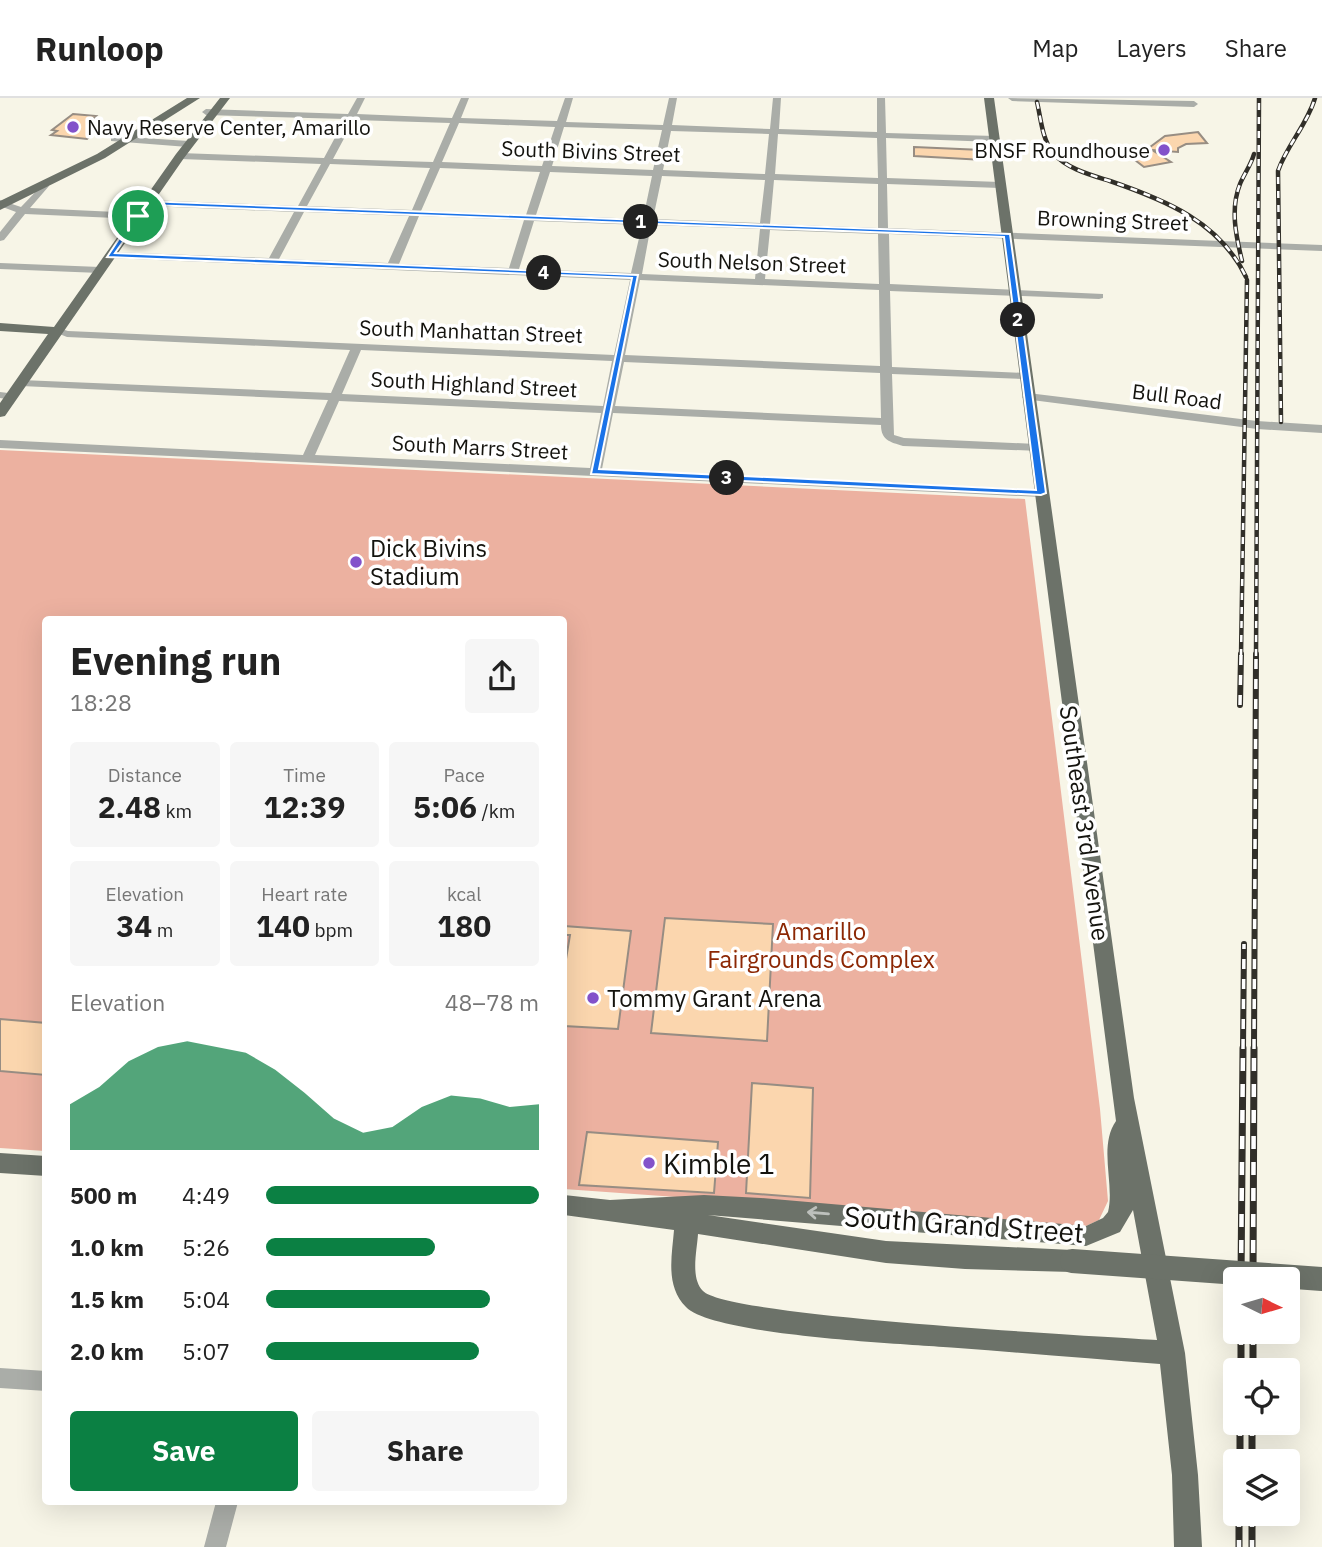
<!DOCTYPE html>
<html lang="en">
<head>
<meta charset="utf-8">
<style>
	body { margin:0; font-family:"IBM Plex Sans",sans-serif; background:#f6f6f6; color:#222; height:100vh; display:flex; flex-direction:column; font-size:26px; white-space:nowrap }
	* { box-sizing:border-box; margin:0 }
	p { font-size:23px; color:#767676 }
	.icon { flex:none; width:38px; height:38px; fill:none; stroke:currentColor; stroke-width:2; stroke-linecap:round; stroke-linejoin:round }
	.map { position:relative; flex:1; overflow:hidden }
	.sheet { position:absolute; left:42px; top:518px; width:525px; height:889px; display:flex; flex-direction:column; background:#fff; border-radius:7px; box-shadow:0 7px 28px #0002 }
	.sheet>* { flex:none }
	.needle { width:46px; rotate:95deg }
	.tools { position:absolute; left:1223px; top:1169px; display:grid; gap:14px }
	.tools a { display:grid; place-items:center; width:77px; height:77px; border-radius:7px; background:#fff; box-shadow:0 7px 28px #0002; font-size:35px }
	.pin { position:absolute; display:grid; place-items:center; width:60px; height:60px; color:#fff; margin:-30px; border:4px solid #fff; border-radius:50%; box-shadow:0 2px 7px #0007 }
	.km { position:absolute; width:35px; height:35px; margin:-18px; border-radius:50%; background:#222; color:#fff; font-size:19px; line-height:35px; text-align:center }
	.round { display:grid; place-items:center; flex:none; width:74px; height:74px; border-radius:7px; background:#f6f6f6 }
	.summary { display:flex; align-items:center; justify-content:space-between; height:119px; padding:0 28px }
	h1 { font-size:38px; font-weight:800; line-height:52px }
	.stats { display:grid; grid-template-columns:repeat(3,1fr); gap:10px; height:119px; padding:7px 28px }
	.stats div { display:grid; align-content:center; border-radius:7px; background:#f6f6f6; text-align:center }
	.stats b { font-size:30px; font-weight:800 }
	.stats small { font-size:19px; font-weight:400 }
	.stats p { font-size:19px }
	.chart { height:196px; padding:14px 28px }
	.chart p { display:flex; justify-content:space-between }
	.chart svg { width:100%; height:126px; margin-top:7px; fill:#0b8043; opacity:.7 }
	.button { display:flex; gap:14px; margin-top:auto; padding:14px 28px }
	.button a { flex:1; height:80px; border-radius:7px; background:#0b8043; color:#fff; font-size:28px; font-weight:800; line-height:80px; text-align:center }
	.button a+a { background:#f6f6f6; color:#222 }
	ul { padding:0 28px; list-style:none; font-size:23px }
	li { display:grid; grid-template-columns:112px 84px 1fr; align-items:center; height:52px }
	li i { height:18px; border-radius:9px; background:#0b8043 }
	header { display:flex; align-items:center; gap:42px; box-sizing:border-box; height:98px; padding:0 35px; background:#fff; border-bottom:2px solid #e0e0e0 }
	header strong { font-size:33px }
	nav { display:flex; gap:38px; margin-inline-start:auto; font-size:24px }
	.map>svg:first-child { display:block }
</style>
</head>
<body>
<header>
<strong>Runloop</strong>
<nav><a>Map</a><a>Layers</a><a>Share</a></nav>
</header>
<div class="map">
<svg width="1322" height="1449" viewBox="0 0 1322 1449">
	<rect width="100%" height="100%" fill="#f7f5e7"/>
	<polygon fill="#ecb1a0" points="0,352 1025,401 1100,1011 1108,1103 1099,1122 1086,1128 564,1091 564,522 46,522 45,1053 0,1050"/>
	<g fill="#fbd6ae" stroke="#978d83" stroke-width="2">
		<polygon points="73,16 96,18 89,24 102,25 87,41 51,37 57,33 52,32"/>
		<polygon points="1198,34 1207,45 1186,46 1178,50 1178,54 1152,52 1171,64 1144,69 1135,62 1128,50 1146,52 1165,38"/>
		<polygon points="914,49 982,52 983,62 914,58"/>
		<polygon points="665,820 773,826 767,943 651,935"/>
		<polygon points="564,828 631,833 618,931 564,928 564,873 570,837 564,837"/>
		<polygon points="0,921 46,925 46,977 0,973"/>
		<polygon points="752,985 813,990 810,1100 746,1095"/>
		<polygon points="587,1034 718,1044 714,1095 579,1087"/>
	</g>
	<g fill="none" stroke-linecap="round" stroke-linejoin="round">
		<g fill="#aaada8" fill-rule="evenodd">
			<path d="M357 0H365L357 16 452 20 461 0H469L461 20 557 23 565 0H573L566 24 663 27 669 0H677L672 27 770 31 773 0H781L779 31 877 34V0H885L886 35 995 38 1000 41 995 44 886 40 887 80 1000 84 1005 87 1000 90 887 86 888 130 1322 147V153L889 136 890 186 1103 196V200L1099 201 890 193 892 269 1026 275 1032 278 1026 281 892 276 894 337 904 340 1036 346 1040 347V353L903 348C890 344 881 342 881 327L613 315 602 371 1045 392V398L1041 399 0 350V342L303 357 328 302 21 288 15 285 21 282 331 295 350 252 67 239 52 233 58 230 68 233 614 257 630 182 110 160 105 157 110 154 269 160 294 114 147 108 142 105 147 102 298 108 321 66 180 61 175 58 180 55 324 60 345 21 206 17 202 14 206 11 348 16ZM354 22 450 25 433 64 333 61ZM459 25 555 29 542 68 442 64ZM564 29 662 32 653 72 552 68ZM671 33 769 36 765 76 663 72ZM778 36 877 40 878 80 775 76ZM330 66 430 70 412 112 307 108ZM440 70 540 74 526 117 421 113ZM550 74 652 78 643 121 536 117ZM662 78 765 82 760 125 653 121ZM774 82 878 86V130L770 126ZM304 114 409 118 388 165 279 161ZM419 118 524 122 509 170 399 166ZM534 123 642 127 631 175 519 171ZM651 127 760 131 755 181 642 176ZM770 132 878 136 879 186 765 181ZM640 182 879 192 880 268 625 257ZM361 252 612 263 603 308 342 296ZM624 264 880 275 881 320 615 308ZM339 303 601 315 590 370 315 357Z"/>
			<polygon points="1008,0 1194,3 1198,6 1194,9 1012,3"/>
			<polygon points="114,38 188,43 193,46 188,49 111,43 111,39"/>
			<polygon points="44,85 49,88 30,110 138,115 143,118 138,121 25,116 4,142 0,143 0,134 16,114 0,108 0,102 21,109"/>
			<polygon points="0,165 100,169 105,172 100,175 0,171"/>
			<polygon points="0,294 16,296 18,298 12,302 0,300"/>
			<polygon points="1028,295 1257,323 1322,327 1322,335 1257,331 1024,301 1022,299"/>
			<polygon points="0,1270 46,1273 46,1293 0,1290"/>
			<polygon points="216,1404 238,1404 226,1449 204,1449"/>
		</g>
		<g fill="#6c7269" fill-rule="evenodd">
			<polygon points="187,0 200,0 105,60 0,112 0,103 97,56"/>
			<polygon points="220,0 230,0 184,60 5,318 0,319 0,305 48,236 0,233 0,225 54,229 176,56"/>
			<path d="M984 0H994L1134 1000 1185 1255 1198 1377 1202 1449H1174L1172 1377 1160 1266C1093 1261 1026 1255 958 1250 910 1246 714 1238 686 1209 665 1188 672 1158 674 1132L564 1117V1097L610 1102 704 1097 761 1100 1086 1128 1103 1120 1108 1114C1115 1086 1098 1049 1116 1023ZM1133 1112 1157 1242C1096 1238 728 1219 703 1193 690 1180 697 1153 698 1136L886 1165 965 1171 1072 1174 1081 1171 1084 1163 1081 1155 1072 1152 886 1143 708 1117 1086 1148 1120 1134Z"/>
			<polygon points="0,1055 46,1058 46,1078 0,1075"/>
		</g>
		<defs>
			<g id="rail-far2">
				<path d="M1037 4C1041 21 1042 41 1053 55 1067 71 1091 77 1110 83 1165 102 1220 124 1246 179"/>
				<path d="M1242 163C1236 138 1230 111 1240 86 1244 76 1251 67 1254 56"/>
				<path d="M1281 324 1278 73C1287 47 1307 27 1315 0"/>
				<polyline points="1241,558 1247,182"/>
				<polyline points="1256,558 1259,0"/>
			</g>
			<g id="rail-far1">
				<polyline points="1240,607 1241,556"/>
				<polyline points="1243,951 1244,846"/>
				<polyline points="1254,951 1256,556"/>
			</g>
			<g id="rail">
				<polyline points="1241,1181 1243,950"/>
				<polyline points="1253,1181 1254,950"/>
				<polyline points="1241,1234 1241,1272"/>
				<polyline points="1253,1234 1253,1272"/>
				<polyline points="1240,1325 1240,1363"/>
				<polyline points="1252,1325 1252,1363"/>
				<polyline points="1239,1416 1239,1449"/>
				<polyline points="1252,1416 1252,1449"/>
			</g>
		</defs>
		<use href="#rail-far2" stroke="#312f29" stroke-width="4.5"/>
		<use href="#rail-far1" stroke="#312f29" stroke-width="6"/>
		<use href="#rail" stroke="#312f29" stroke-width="7"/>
		<use href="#rail-far2" stroke="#fff" stroke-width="2.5" stroke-dasharray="7" stroke-linecap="butt"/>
		<use href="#rail-far1" stroke="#fff" stroke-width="3.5" stroke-dasharray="10" stroke-linecap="butt"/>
		<use href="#rail" stroke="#fff" stroke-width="4.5" stroke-dasharray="13" stroke-linecap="butt"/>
		<polyline stroke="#6c7269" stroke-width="24" points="1072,1163 1322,1181"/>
	</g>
	<defs><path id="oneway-shaft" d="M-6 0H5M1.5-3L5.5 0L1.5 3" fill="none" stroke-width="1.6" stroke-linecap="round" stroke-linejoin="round" transform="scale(1.75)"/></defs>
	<use stroke="#bdc0bc" href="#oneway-shaft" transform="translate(818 1115) rotate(-175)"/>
	<path fill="#1a73e8" stroke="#fff" stroke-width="2" fill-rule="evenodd" d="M144 103 1010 136 1046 395 1041 397 591 376 632 180 107 159ZM149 107 1004 139 1036 392 599 371 638 177 115 155Z"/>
	<g fill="#8352ca" stroke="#fff" stroke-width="2.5">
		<circle cx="73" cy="29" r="7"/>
		<circle cx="1164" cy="52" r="7"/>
		<circle cx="356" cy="464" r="7"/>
		<circle cx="593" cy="900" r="7"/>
		<circle cx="649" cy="1065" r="7"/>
	</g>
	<g text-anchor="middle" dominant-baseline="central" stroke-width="7" stroke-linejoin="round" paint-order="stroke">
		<g font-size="21" fill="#14130e" stroke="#fff" text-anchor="start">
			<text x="87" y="29">Navy Reserve Center, Amarillo</text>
			<text x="1150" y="52" text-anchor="end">BNSF Roundhouse</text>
		</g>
		<g font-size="21" fill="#14130e" stroke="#fff">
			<text transform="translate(591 53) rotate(2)">South Bivins Street</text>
			<text transform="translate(1113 122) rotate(2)">Browning Street</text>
			<text transform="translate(752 164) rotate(2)">South Nelson Street</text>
			<text transform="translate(471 233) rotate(2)">South Manhattan Street</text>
			<text transform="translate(474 286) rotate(3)">South Highland Street</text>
			<text transform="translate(1177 298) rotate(7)">Bull Road</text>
			<text transform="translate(480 349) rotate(3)">South Marrs Street</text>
		</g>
		<g font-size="24" fill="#14130e" stroke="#fff" text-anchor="start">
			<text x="370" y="450">Dick Bivins<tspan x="370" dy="28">Stadium</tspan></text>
			<text x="607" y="900">Tommy Grant Arena</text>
		</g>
		<g font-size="24" fill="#14130e" stroke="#fff">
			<text transform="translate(1085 725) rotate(82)">Southeast 3rd Avenue</text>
		</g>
		<g font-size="24" fill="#8c2704" stroke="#fff">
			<text x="821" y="833">Amarillo<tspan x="821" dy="28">Fairgrounds Complex</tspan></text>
		</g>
		<g font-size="28" fill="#14130e" stroke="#fff" text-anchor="start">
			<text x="663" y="1065">Kimble 1</text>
		</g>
		<g font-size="28" fill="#14130e" stroke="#fff">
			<text transform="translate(964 1126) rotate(4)">South Grand Street</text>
		</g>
	</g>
</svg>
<div class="tools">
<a><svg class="needle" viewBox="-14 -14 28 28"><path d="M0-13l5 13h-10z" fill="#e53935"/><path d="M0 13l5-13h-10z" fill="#767676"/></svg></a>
<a><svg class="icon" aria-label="locate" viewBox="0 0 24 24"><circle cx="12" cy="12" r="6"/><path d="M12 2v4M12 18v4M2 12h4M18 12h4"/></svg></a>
<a><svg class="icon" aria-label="layers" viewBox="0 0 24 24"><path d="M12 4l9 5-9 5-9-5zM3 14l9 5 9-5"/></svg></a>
</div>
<div class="pin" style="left:138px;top:118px;background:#1e9e55"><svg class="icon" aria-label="arrive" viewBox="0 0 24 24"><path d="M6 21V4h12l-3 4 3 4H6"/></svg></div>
<b class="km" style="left:641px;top:124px">1</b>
<b class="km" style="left:1018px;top:222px">2</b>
<b class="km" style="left:727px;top:380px">3</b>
<b class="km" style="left:544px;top:175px">4</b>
<section class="sheet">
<div class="summary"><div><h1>Evening run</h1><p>18:28</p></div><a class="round"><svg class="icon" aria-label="share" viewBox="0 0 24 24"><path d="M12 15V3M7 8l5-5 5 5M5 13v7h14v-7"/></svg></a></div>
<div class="stats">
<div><p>Distance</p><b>2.48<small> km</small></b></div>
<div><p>Time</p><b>12:39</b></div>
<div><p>Pace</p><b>5:06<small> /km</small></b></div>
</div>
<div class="stats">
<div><p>Elevation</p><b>34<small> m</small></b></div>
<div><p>Heart rate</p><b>140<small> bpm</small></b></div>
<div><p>kcal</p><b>180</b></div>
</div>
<div class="chart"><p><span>Elevation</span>48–78 m</p>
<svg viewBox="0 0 160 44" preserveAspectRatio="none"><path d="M0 44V28L10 22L20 13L30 8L40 6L50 8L60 10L70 16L80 24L90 33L100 38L110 36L120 29L130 25L140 26L150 29L160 28V44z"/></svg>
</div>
<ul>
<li><b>500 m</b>4:49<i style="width:100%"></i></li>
<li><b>1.0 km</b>5:26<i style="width:62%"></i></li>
<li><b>1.5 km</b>5:04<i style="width:82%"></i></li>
<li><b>2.0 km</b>5:07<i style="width:78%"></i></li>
</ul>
<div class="button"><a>Save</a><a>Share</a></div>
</section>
</div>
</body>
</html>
